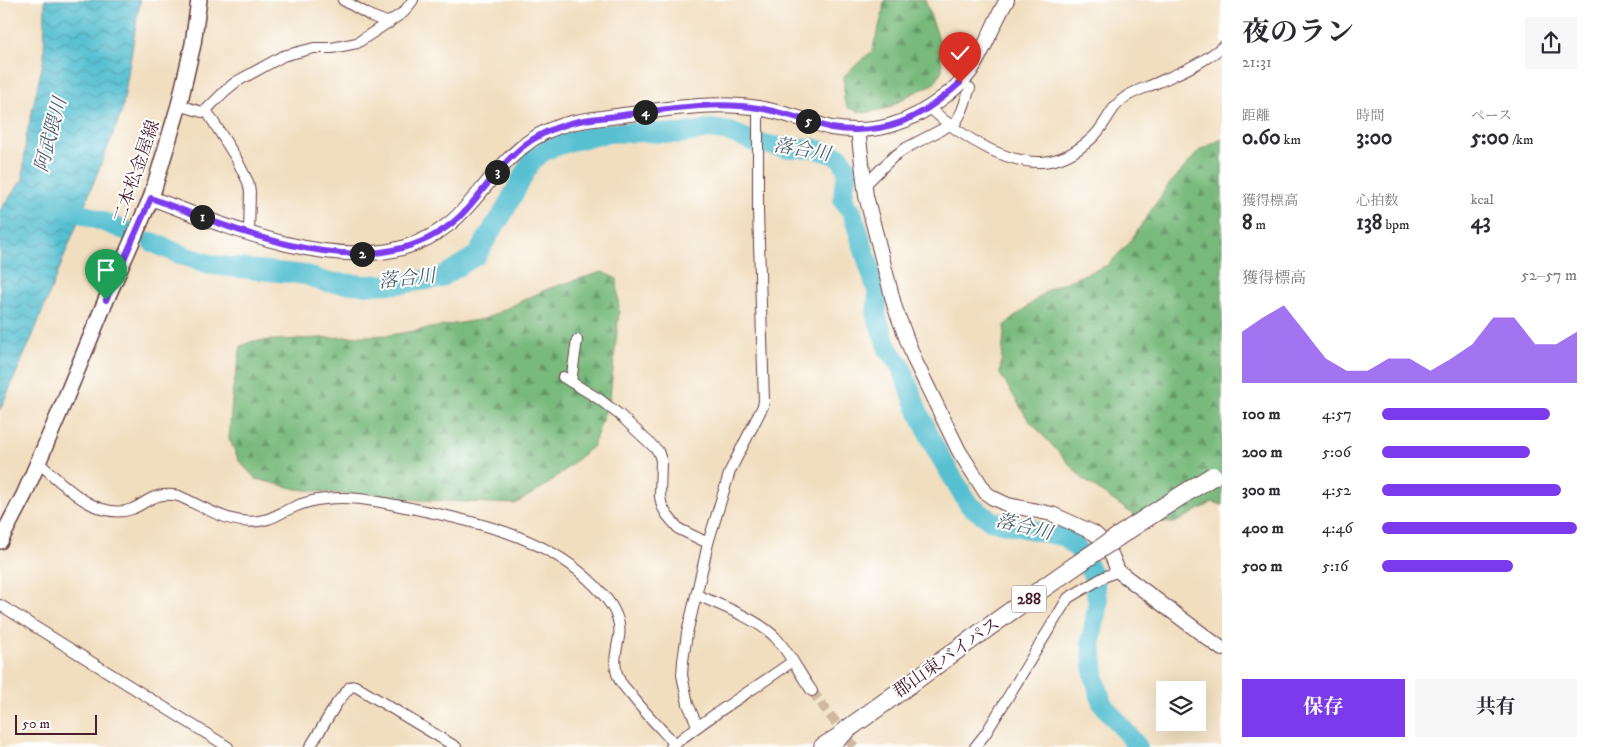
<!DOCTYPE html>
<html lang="ja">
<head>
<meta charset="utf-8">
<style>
	body { margin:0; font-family:"IM FELL DW Pica","Noto Serif JP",serif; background:#f7f7f7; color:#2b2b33; height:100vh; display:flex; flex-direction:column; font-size:19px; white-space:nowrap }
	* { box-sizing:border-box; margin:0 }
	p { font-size:16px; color:#7c7c81 }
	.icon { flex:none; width:28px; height:28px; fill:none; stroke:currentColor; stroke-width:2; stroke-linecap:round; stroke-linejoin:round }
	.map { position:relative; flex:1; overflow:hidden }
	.drawer { display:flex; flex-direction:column; background:#fff; width:375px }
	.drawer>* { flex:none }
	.buttons { position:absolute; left:1156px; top:681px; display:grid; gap:10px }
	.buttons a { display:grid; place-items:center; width:50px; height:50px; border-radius:0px; background:#fff; box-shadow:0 5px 20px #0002; font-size:25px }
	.scale { position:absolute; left:15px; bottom:12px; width:82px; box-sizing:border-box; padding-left:5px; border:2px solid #4a1f2b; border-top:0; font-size:14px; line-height:18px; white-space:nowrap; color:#4a1f2b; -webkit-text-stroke:4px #fff; paint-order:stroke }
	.pin { position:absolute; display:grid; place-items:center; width:42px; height:42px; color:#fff; margin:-51px -21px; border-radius:50% 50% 50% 0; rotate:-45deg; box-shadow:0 0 5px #0007 }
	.pin .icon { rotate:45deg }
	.km { position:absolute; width:25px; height:25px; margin:-12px; border-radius:50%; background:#222; color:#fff; font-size:14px; line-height:25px; text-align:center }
	.round { display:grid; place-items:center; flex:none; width:52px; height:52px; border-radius:0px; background:#f7f7f7 }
	.summary { display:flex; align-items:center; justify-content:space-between; height:85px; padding:0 20px }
	h1 { font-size:28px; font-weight:700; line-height:38px }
	.metrics { display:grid; grid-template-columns:repeat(3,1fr); gap:8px; height:85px; padding:5px 20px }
	.metrics div { display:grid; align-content:center }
	.metrics b { font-size:21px; font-weight:700 }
	.metrics small { font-size:14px; font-weight:400 }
	.metrics p { font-size:14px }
	.chart { height:140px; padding:10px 20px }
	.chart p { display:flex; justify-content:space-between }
	.chart svg { width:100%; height:90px; margin-top:5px; fill:#7c3aed; opacity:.7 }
	.cta { display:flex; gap:10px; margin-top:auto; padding:10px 20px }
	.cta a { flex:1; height:58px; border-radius:0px; background:#7c3aed; color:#fff; font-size:20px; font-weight:700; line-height:58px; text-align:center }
	.cta a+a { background:#f7f7f7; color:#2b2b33 }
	ul { padding:0 20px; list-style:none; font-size:16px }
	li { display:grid; grid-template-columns:80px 60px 1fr; align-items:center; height:38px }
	li i { height:12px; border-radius:6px; background:#7c3aed }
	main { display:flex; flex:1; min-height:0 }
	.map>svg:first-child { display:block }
</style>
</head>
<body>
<main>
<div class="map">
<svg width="1222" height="747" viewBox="0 0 1222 747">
	<defs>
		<pattern id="forest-firs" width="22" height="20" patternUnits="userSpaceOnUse" patternTransform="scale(1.25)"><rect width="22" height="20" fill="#78ba7c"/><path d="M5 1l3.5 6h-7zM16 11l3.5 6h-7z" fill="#649766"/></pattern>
		<pattern id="water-waves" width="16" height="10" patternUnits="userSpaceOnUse" patternTransform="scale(1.25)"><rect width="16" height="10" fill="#56c0d1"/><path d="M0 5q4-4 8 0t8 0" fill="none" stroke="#499baa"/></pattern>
	</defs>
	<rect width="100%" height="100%" fill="#fff"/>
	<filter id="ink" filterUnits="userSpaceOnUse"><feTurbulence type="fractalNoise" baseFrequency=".02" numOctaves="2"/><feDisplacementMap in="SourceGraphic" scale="10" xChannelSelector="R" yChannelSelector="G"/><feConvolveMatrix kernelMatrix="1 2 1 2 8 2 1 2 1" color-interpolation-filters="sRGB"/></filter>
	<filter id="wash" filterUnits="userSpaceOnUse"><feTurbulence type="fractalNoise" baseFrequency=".0096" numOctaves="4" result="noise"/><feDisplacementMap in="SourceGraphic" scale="20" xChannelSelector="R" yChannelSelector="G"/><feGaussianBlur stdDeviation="1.12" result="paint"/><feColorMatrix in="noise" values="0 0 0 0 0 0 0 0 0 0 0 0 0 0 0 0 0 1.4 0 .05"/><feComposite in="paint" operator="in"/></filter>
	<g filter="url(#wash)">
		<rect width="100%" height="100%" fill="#f1debf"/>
		<g fill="url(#forest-firs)" stroke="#616c54">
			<polygon points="884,0 925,0 941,45 942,70 934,84 911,94 888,108 864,113 848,108 844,100 844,76 872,51 882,16"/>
			<polygon points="1222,139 1222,505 1213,502 1175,523 1144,522 1083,479 1028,419 1000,374 1005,325 1049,289 1108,265 1129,243 1167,187 1200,150"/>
			<polygon points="602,272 617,279 619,312 610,397 593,446 548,484 515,504 377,498 297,489 256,479 239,461 229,438 233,389 241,346 253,341 390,335 484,319 547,289"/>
		</g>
		<polygon fill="url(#water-waves)" stroke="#50707e" points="45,0 140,0 122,111 33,335 0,410 0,210 23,179 26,138 44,58"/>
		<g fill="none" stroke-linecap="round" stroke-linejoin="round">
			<g stroke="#56c0d1" stroke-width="20">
				<polyline points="57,204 127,231"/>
				<polyline points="152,242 179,254 212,265 306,275 325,282 365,285 400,284 440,278 477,255 493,228 501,217 532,160 546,150 571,141 609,133 646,132 680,134 711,129 730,132 754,142 785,148 813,148 835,155 841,158 848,173 844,187 843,201 852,212 878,294 876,315 888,349 900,364 916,406 935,448 969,505 992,521 1065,537 1079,550 1093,575 1098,603 1091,641 1094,675 1102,703 1138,747"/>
			</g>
		</g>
	</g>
	<g filter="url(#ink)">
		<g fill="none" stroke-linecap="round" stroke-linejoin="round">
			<polyline stroke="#d0b8a1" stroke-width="10" stroke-dasharray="10 5" stroke-linecap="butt" points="812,691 854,747"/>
			<defs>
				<g id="street">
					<polyline points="343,0 371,16 389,23"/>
					<polyline points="179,105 202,112 206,110 226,90 236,82 283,56 314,48 332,48 357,43 404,12 413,0"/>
					<path d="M930 108C948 125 967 138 989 149 1027 167 1058 169 1091 139 1107 125 1109 107 1127 96 1137 90 1148 87 1159 82 1181 72 1203 63 1222 47"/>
					<polyline points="206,110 236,158 248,182 250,192 249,234"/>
					<polyline points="865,185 893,157 906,148 956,122 962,111 970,88"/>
					<polyline points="563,377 599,399 621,416 658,451 661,460 660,497 662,506 667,515 679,529 708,543"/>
					<polyline points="571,382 577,340"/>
					<path d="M38 462C62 483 97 522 132 509 142 505 153 495 164 495 169 494 174 495 179 496 208 509 236 529 268 519 277 516 284 511 292 508 302 503 314 500 325 499 354 495 384 503 411 508 473 521 541 535 588 579 604 594 623 614 619 637 616 652 612 666 620 681 623 686 628 691 632 696 645 713 660 728 675 744"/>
					<path d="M697 595C720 605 757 619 775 637 790 653 799 673 812 691"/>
					<polyline points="0,605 228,747"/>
					<polyline points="697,725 688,704 682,675 683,661 687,633 704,562 708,543 730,471 763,406 764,401 758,211 758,108"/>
					<polyline points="310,747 337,703 350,687 355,686 456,747"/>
					<path d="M671 747C710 715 753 690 793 661"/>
					<polyline points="975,747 986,733 1068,598 1104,577 1118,571"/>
				</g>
				<g id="secondary">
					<polyline points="858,130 866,196 895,308 915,361 959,451 986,493 993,498 1008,505 1052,514 1094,533 1104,542 1112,556 1118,571 1222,649"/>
					<path d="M151 198C223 225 325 269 402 248 463 232 478 184 521 148 535 136 553 127 571 123 588 119 606 118 623 115 668 109 713 101 758 108 783 112 807 121 831 128 875 135 910 124 945 96 954 89 963 81 970 72 985 50 993 23 1007 0"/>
				</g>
				<polyline id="primary" points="0,541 24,495 64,402 106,300 151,198 179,105 193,44 199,0"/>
				<polyline id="highway" points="823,747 839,737 849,728"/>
			</defs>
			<use href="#street" stroke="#633c41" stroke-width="12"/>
			<use href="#secondary" stroke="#633c41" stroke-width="16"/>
			<use href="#primary" stroke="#633c41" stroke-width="18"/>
			<use href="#highway" stroke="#633c41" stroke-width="20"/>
			<use href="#street" stroke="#fff" stroke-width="10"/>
			<use href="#secondary" stroke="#fff" stroke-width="14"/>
			<use href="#primary" stroke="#fff" stroke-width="15"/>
			<use href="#highway" stroke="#fff" stroke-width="18"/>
			<defs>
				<path id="highway-bridge" d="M849 728C968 643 1087 552 1213 476"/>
			</defs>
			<use href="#highway-bridge" stroke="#633c41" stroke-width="20" stroke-linecap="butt"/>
			<use href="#highway-bridge" stroke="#fff" stroke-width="18"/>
		</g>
	</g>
	<g fill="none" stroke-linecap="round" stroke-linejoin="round" filter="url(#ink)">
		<defs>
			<path id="route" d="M106 300 151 198C223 225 325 269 402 248 426 242 450 228 466 210 485 189 499 166 521 148 535 136 553 128 571 123 588 118 606 118 623 115 668 109 713 101 758 108 783 112 807 121 831 128 886 136 920 119 960 83"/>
		</defs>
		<use href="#route" stroke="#fff" stroke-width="10"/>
		<use href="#route" stroke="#7c3aed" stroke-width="6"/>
	</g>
	<g text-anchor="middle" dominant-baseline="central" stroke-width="4" stroke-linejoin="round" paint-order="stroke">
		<rect fill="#fff" stroke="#80626b" stroke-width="1" x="1011.5" y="585.5" width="35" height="27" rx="4"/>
		<g font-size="16" font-weight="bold" fill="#4a1f2b">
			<text x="1029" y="599">288</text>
		</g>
		<g font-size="18" fill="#4a1f2b" stroke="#fff">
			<text transform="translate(137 172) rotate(-71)">二本松金屋線</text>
			<text transform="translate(947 658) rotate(-35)">郡山東バイパス</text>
		</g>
		<g font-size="19" font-style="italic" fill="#4f5f6d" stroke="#fff">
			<text transform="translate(51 135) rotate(-75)">阿武隈川</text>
			<text transform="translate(802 150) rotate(10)">落合川</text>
			<text transform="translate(407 279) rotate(-6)">落合川</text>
			<text transform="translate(1024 527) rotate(14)">落合川</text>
		</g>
	</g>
</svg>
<div class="buttons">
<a><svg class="icon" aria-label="layers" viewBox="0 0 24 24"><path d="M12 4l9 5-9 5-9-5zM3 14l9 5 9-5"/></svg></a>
</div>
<div class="scale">50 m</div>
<div class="pin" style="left:106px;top:300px;background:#1e9e55"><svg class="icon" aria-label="arrive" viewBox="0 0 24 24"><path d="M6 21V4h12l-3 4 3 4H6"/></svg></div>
<div class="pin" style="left:960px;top:83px;background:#d93025"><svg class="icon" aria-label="check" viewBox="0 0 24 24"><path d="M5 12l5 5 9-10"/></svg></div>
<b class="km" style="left:202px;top:217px">1</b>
<b class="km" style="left:362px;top:254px">2</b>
<b class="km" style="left:497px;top:172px">3</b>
<b class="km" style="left:645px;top:112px">4</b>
<b class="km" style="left:808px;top:121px">5</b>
</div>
<section class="drawer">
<div class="summary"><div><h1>夜のラン</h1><p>21:31</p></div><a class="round"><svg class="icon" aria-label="share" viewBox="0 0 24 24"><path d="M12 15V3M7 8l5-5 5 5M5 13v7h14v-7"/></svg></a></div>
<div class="metrics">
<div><p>距離</p><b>0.60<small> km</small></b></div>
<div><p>時間</p><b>3:00</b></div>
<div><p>ペース</p><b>5:00<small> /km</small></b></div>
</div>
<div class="metrics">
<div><p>獲得標高</p><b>8<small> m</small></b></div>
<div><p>心拍数</p><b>138<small> bpm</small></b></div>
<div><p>kcal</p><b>43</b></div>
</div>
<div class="chart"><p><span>獲得標高</span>52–57 m</p>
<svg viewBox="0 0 160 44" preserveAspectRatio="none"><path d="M0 44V19L10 12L20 6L30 19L40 32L50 38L60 38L70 32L80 32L90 38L100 32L110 25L120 12L130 12L140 25L150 25L160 19V44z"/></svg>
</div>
<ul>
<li><b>100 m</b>4:57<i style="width:86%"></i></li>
<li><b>200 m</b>5:06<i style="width:76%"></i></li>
<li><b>300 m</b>4:52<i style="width:92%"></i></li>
<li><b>400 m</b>4:46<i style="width:100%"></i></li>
<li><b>500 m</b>5:16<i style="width:67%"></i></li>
</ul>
<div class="cta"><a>保存</a><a>共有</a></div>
</section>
</main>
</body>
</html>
